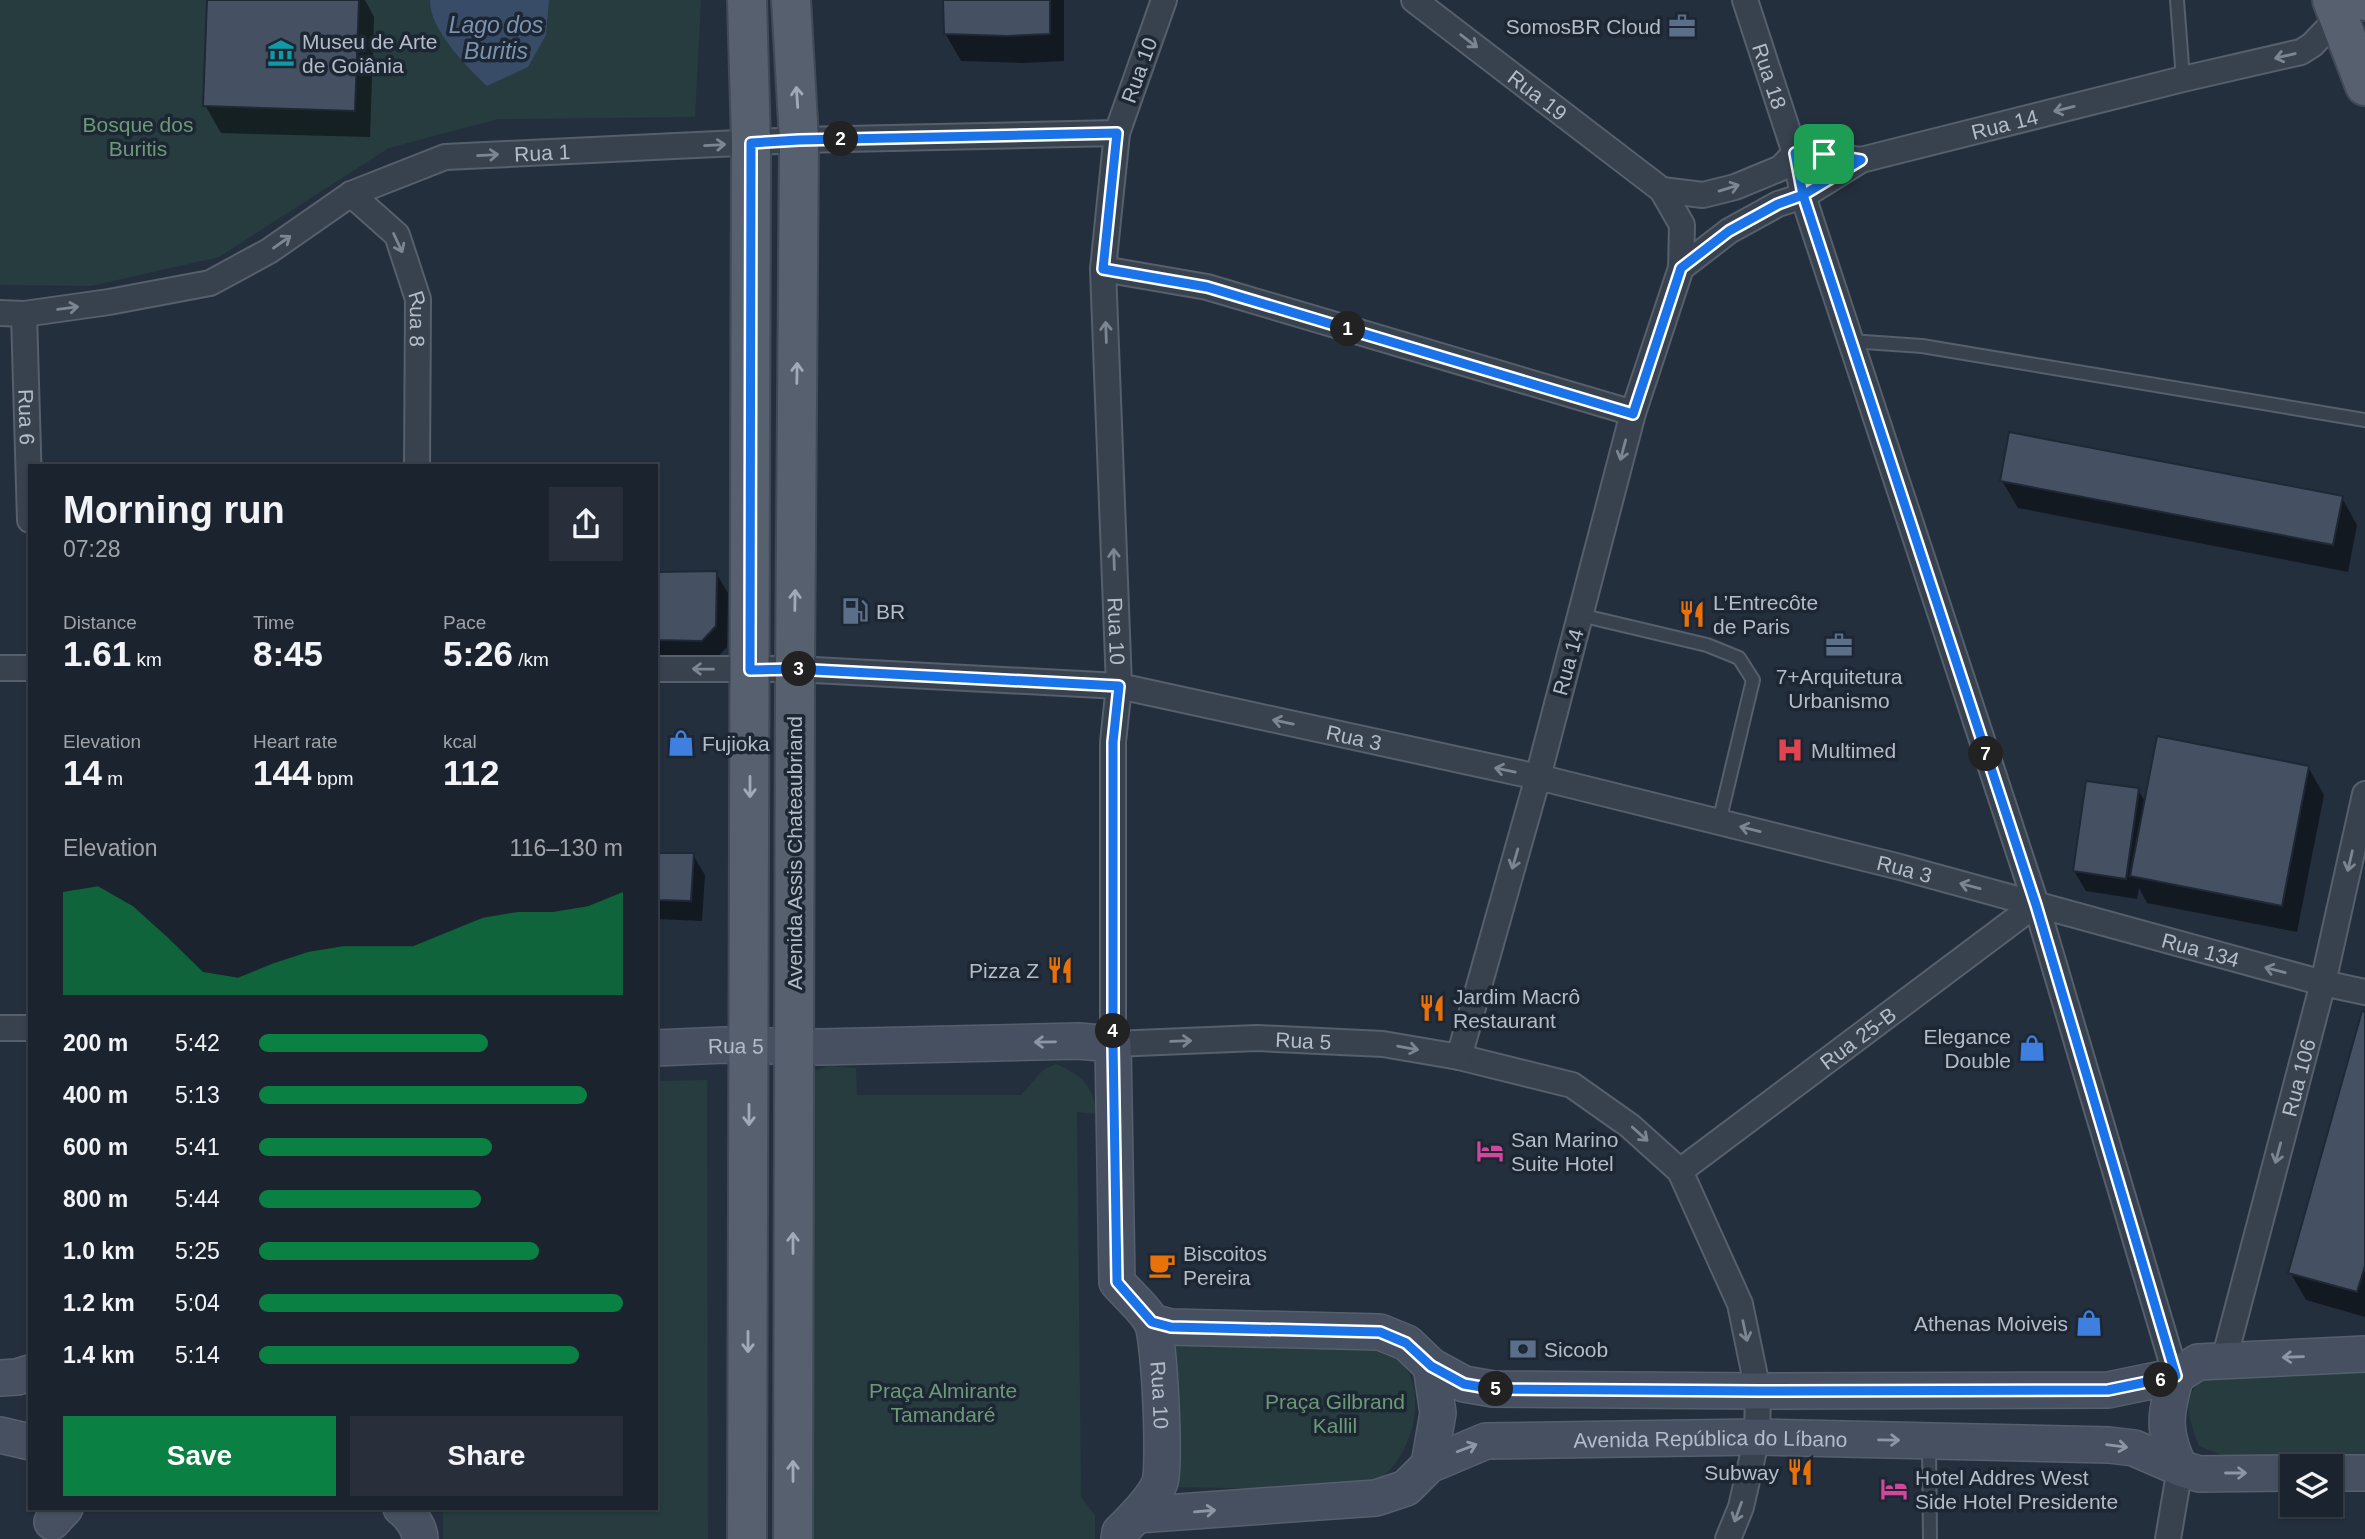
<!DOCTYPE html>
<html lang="en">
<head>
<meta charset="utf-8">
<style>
	body { margin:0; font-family:Helvetica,sans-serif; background:#282f3a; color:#f1f3f6; height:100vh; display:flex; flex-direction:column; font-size:26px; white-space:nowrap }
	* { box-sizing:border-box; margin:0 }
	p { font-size:23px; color:#a0a4aa }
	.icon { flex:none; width:38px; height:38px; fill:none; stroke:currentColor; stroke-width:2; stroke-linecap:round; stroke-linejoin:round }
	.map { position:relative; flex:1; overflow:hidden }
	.panel { position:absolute; left:28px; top:464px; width:630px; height:1046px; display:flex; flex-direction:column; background:#1b232e; border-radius:0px; box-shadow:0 2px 5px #0004,0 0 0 2px #39404a }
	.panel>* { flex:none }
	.fabs { position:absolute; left:2280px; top:1454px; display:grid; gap:14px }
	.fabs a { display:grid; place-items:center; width:63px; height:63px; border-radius:0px; background:#1b232e; box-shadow:0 2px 5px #0004,0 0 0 2px #39404a; font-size:35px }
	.pin { position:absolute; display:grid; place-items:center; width:60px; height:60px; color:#fff; margin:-30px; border-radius:14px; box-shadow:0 4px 10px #0006 }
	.km { position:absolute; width:35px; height:35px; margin:-18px; border-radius:50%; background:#222; color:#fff; font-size:19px; line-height:35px; text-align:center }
	.round { display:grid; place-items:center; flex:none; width:74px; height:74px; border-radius:0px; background:#282f3a }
	.headline { display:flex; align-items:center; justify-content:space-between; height:119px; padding:0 35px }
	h1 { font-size:38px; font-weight:700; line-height:52px }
	.metrics { display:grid; grid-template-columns:repeat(3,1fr); gap:10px; height:119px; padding:7px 35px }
	.metrics div { display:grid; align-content:center }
	.metrics b { font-size:35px; font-weight:700 }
	.metrics small { font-size:19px; font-weight:400 }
	.metrics p { font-size:19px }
	.chart { height:196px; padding:14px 35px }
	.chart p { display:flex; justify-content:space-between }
	.chart svg { width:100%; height:126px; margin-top:7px; fill:#0b8043; opacity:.7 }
	.button { display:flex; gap:14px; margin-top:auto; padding:14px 35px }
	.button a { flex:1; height:80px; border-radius:0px; background:#0b8043; color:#fff; font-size:28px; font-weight:700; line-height:80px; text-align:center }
	.button a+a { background:#282f3a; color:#f1f3f6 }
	ul { padding:0 35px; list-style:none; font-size:23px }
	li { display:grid; grid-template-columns:112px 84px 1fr; align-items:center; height:52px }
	li i { height:18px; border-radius:9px; background:#0b8043 }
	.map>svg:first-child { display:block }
</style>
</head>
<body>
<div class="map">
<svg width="2365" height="1539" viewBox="0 0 2365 1539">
	<rect width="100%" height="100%" fill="#242f3e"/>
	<g fill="#263c3f">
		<polygon points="0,0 701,0 695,117 498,119 389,148 219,257 91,286 0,285"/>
		<path d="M1056 1064C1083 1077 1092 1083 1097 1114L1077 1112 1081 1497 1095 1515V1539H807L808 1073 828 1066 856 1068 857 1095H1021L1043 1070Z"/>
		<polygon points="707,1080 708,1539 443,1539 443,1509 656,1508 656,1081"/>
		<path d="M1168 1334 1353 1337 1402 1359C1405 1367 1411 1376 1413 1384 1421 1417 1407 1457 1381 1478 1373 1484 1360 1486 1350 1490L1164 1487Z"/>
		<path d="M2365 1364V1456L2355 1458H2228L2199 1446C2189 1419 2181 1401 2202 1377Z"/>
	</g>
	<path fill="#394c67" d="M430 0H549L546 35 528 67 487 86C467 67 429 29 430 0Z"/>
	<g fill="#0007">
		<polygon points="209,0 365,0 374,17 370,137 221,133 205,105"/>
		<polygon points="945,0 1064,0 1064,61 1023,63 961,61 945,33"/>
		<polygon points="2002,481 2342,498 2357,525 2348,572 2018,508"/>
		<polygon points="716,573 728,593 727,647 714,661 659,660 656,655 656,574"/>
		<polygon points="2308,767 2324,795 2297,932 2147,903 2139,888 2137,899 2086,891 2074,871 2138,790 2146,803"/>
		<polygon points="656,855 693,855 705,875 702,921 656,919"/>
		<polygon points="2365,1014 2365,1317 2306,1300 2290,1272"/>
	</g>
	<g fill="#455162" stroke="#1f2835" stroke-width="2">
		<polygon points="207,0 359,0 355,111 203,106"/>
		<polygon points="943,0 1050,0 1050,34 1007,36 944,34"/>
		<polygon points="2009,432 2343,496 2333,545 2000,481"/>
		<polygon points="717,571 716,626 702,641 656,640 656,572"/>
		<polygon points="2157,736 2309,766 2282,906 2130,876"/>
		<polygon points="2086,781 2139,788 2126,879 2073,871"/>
		<polygon points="656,853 694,853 691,901 656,900"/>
		<polygon points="2362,1011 2365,1012 2365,1266 2357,1292 2288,1273"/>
	</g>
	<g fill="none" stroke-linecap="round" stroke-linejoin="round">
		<defs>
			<g id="lane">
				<polyline points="2177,0 2183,79"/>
				<polyline points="1850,341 1922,346 2365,420"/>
				<polyline points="1580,615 1707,645 1739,658 1753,680 1719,822"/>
				<polyline points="1929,1444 1930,1539"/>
			</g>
			<g id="street">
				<path id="s1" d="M1164 0 1117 133 1103 269 1119 686 1113 742V1044L1257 1038 1383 1044 1459 1057 1572 1085 1630 1126 1680 1171 1740 1304 1758 1391 1757 1437 1741 1507 1728 1539"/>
				<path id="s2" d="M1414 0 1662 190 1682 225 1681 268 1633 413 1538 777 1459 1057"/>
				<path id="s3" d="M1745 0 1795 153 1803 196 2036 904 2176 1376"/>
				<polyline points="1795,153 1824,154 1861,160"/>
				<polyline points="1662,190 1703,195 1735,187 1781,168 1795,153"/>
				<path id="s4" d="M351 194 397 235 418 299 417 466"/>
				<path id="s5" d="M1681 268 1729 231 1778 204 1803 196 1861 160 2183 79 2301 52 2312 45 2339 17"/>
				<polyline points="1103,269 1207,287 1633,413"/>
				<path id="s6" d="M0 313 24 314 109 302 210 283 269 251 351 194 445 157 799 140 1117 133"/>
				<path id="s7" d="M24 314 30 520"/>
				<polyline points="0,668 30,668"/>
				<path id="s8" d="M656 669H795L1119 686 1538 777 1900 867 2323 983 2365 992"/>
				<polyline points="0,1028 30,1028"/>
				<path id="s9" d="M1680 1171 2036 904"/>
				<path id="s10" d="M2224 1360 2323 983 2365 794"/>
				<polyline points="2168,1539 2180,1468"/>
			</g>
			<g id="secondary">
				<path id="s11" d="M656 1048 725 1045 821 1047 1078 1041 1113 1044 1117 1282C1126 1293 1146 1310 1152 1323 1160 1340 1165 1464 1160 1482 1154 1499 1132 1520 1120 1532L1119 1539"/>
				<polyline points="1152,1322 1171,1327 1380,1332 1407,1343 1431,1366 1464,1384 1493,1389 1758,1391 2108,1390 2176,1376 2198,1362 2365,1354"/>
				<path d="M2176 1376C2165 1413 2162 1433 2180 1468"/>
				<polyline points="0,1378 17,1377 30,1373"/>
				<polyline points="0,1435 30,1442"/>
				<polyline points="1429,1465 1438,1413 1431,1366"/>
				<polyline points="2331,1473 2365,1473"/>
				<path d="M401 1508C410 1514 420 1528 420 1539"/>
				<path id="s12" d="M1137 1515 1376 1498 1406 1488 1429 1465 1486 1441 1757 1437 2109 1445 2134 1448 2180 1468 2199 1474 2292 1473"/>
				<polyline points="52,1522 65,1508"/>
			</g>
			<g id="primary">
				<polyline points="747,0 751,143 747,1539"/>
				<polyline points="791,0 799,140 795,669 793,1539"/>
				<polyline points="2332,0 2365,86"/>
				<polyline points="2364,0 2365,1"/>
			</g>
		</defs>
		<use href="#lane" stroke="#565f6c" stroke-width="16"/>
		<use href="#street" stroke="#565f6c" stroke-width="28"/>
		<use href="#secondary" stroke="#565f6c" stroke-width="38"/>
		<use href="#primary" stroke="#414a57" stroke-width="42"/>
		<use href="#lane" stroke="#38414e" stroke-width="12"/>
		<use href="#street" stroke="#38414e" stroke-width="24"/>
		<use href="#secondary" stroke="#465061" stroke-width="35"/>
		<use href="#primary" stroke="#56606e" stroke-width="38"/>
	</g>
	<defs><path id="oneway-shaft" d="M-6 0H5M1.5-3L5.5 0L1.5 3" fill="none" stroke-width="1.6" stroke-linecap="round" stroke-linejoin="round" transform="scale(1.75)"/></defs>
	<g stroke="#7c8592">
		<use href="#oneway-shaft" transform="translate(1469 41) rotate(37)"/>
		<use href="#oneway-shaft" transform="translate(2285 56) rotate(167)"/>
		<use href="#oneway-shaft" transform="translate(2064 109) rotate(166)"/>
		<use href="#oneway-shaft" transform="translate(715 145) rotate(-3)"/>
		<use href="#oneway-shaft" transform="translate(488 155) rotate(-3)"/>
		<use href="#oneway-shaft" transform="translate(1729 188) rotate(-17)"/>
		<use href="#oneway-shaft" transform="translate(282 242) rotate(-35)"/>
		<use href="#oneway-shaft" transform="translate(398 243) rotate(65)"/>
		<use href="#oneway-shaft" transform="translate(68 308) rotate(-8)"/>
		<use href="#oneway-shaft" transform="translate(1106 332) rotate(-92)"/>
		<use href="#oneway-shaft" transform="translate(1623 450) rotate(105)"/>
		<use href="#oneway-shaft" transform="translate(1114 559) rotate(-92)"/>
		<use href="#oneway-shaft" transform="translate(703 669) rotate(-179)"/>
		<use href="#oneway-shaft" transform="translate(1283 722) rotate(-168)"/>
		<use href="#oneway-shaft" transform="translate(1505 770) rotate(-168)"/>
		<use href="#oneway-shaft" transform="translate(1750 829) rotate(-166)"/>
		<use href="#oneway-shaft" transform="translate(1515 859) rotate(106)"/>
		<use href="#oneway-shaft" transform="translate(2350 861) rotate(103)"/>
		<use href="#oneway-shaft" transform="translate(1970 886) rotate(-165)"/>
		<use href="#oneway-shaft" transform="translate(2275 970) rotate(-165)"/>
		<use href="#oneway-shaft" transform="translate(1181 1041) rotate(-2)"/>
		<use href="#oneway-shaft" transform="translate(1408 1048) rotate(10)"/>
		<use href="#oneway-shaft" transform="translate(1640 1134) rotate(42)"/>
		<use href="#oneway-shaft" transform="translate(2278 1153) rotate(105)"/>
		<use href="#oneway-shaft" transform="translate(1745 1331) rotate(78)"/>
		<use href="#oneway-shaft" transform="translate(1738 1512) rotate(110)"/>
	</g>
	<g stroke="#a1aab7">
		<use href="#oneway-shaft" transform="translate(797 97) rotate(-94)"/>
		<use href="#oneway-shaft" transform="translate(797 373) rotate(-89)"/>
		<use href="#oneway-shaft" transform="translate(795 600) rotate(-89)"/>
		<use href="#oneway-shaft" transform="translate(750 787) rotate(90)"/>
		<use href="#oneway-shaft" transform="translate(749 1115) rotate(90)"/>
		<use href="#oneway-shaft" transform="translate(793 1243) rotate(-90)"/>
		<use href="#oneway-shaft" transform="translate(748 1342) rotate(90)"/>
		<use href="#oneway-shaft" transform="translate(793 1471) rotate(-90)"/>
	</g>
	<g stroke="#8e96a5">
		<use href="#oneway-shaft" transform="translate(1045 1042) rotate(179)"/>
		<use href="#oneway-shaft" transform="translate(2293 1357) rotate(178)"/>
		<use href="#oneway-shaft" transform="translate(1889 1440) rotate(1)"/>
		<use href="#oneway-shaft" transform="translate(2117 1446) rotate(7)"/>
		<use href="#oneway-shaft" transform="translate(1467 1448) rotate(-21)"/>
		<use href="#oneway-shaft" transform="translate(2236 1473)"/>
		<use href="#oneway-shaft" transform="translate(1205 1511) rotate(-5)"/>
	</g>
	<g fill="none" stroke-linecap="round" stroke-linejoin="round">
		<defs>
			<polyline id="route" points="1824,154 1795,153 1803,195 1778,204 1729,231 1681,268 1633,414 1207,287 1103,269 1117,133 799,140 751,143 750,670 794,669 1119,686 1113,742 1113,1044 1117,1282 1152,1322 1171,1327 1380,1332 1406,1343 1431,1366 1464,1384 1493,1389 1758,1391 2108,1390 2176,1376 2036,905 1803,195 1861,160 1824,154"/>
		</defs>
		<use href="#route" stroke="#fff" stroke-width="14"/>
		<use href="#route" stroke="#1a73e8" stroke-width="9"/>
	</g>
	<defs>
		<symbol id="office-bare" viewBox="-9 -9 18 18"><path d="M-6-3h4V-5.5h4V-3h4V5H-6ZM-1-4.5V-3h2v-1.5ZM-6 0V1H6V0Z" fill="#5c6f8a" stroke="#1d2633" stroke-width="2.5" paint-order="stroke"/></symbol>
		<symbol id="museum-bare" viewBox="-9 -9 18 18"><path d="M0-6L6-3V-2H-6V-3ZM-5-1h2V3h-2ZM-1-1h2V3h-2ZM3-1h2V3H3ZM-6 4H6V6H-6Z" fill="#0f9aa8" stroke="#1d2633" stroke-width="2.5" paint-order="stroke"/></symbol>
		<symbol id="fuel-bare" viewBox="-9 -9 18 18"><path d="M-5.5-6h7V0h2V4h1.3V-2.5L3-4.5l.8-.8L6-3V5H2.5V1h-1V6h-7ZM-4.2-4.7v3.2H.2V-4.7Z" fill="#5c6f8a" stroke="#1d2633" stroke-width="2.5" paint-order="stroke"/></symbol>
		<symbol id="restaurant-bare" viewBox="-9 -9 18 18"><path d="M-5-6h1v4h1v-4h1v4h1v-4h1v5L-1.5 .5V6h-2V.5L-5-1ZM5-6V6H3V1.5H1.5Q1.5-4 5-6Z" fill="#e8710a" stroke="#1d2633" stroke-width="2.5" paint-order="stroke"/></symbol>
		<symbol id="shop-bare" viewBox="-9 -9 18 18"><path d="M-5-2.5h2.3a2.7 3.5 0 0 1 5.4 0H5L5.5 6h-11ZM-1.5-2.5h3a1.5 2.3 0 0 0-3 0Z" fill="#3f7fe0" stroke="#1d2633" stroke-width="2.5" paint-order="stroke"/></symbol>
		<symbol id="hospital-bare" viewBox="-9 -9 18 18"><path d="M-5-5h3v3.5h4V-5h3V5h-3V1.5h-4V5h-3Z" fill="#e0444e" stroke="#1d2633" stroke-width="2.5" paint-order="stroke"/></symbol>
		<symbol id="hotel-bare" viewBox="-9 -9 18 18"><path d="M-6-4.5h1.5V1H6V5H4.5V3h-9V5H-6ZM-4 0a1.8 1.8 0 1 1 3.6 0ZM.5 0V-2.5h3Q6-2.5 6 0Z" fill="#d1479c" stroke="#1d2633" stroke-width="2.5" paint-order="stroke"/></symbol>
		<symbol id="cafe-bare" viewBox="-9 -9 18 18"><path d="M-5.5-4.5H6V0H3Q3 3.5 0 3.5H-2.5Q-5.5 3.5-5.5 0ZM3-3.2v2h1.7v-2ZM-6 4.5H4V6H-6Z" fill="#e8710a" stroke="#1d2633" stroke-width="2.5" paint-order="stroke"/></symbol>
		<symbol id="bank-bare" viewBox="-9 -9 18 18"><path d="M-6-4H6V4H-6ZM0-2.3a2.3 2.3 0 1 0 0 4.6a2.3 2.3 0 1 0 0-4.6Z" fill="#5c6f8a" stroke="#1d2633" stroke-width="2.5" paint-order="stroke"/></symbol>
	</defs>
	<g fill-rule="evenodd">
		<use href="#office-bare" x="1663" y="7" width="38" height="38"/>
		<use href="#museum-bare" x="262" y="34" width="38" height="38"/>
		<use href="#fuel-bare" x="836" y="592" width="38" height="38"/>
		<use href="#restaurant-bare" x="1673" y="595" width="38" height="38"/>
		<use href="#office-bare" x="1820" y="626" width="38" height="38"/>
		<use href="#shop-bare" x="662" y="724" width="38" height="38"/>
		<use href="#hospital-bare" x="1771" y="731" width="38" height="38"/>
		<use href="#restaurant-bare" x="1041" y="951" width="38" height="38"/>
		<use href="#restaurant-bare" x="1413" y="989" width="38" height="38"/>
		<use href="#shop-bare" x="2013" y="1029" width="38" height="38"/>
		<use href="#hotel-bare" x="1471" y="1132" width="38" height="38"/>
		<use href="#cafe-bare" x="1143" y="1246" width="38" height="38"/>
		<use href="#shop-bare" x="2070" y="1304" width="38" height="38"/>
		<use href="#bank-bare" x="1504" y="1330" width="38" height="38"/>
		<use href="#restaurant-bare" x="1781" y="1453" width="38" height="38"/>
		<use href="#hotel-bare" x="1875" y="1470" width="38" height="38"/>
	</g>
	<g text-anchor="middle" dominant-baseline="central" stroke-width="7" stroke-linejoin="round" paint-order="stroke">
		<g font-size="21" fill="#b4bcc9" stroke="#1d2633" text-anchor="start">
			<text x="1661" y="26" text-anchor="end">SomosBR Cloud</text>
			<text x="302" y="41">Museu de Arte<tspan x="302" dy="24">de Goiânia</tspan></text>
			<text x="1713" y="602">L’Entrecôte<tspan x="1713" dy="24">de Paris</tspan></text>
			<text x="876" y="611">BR</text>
			<text x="1839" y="676" text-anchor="middle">7+Arquitetura<tspan x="1839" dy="24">Urbanismo</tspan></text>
			<text x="702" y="743">Fujioka</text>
			<text x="1811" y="750">Multimed</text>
			<text x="1039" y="970" text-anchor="end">Pizza Z</text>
			<text x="1453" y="996">Jardim Macrô<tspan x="1453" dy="24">Restaurant</tspan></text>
			<text x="2011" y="1036" text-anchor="end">Elegance<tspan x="2011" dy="24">Double</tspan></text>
			<text x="1511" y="1139">San Marino<tspan x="1511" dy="24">Suite Hotel</tspan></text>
			<text x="1183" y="1253">Biscoitos<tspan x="1183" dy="24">Pereira</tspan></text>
			<text x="2068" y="1323" text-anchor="end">Athenas Moiveis</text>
			<text x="1544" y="1349">Sicoob</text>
			<text x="1779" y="1472" text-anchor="end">Subway</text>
			<text x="1915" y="1477">Hotel Addres West<tspan x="1915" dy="24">Side Hotel Presidente</tspan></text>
		</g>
		<g font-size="21" fill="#b4bcc9" stroke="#1d2633">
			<text transform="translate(1139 70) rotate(-70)">Rua 10</text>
			<text stroke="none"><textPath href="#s3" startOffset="80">Rua 18</textPath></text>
			<text stroke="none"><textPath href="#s2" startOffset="156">Rua 19</textPath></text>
			<text stroke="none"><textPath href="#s5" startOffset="359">Rua 14</textPath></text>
			<text stroke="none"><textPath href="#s6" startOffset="578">Rua 1</textPath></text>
			<text stroke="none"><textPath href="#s4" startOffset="149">Rua 8</textPath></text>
			<text stroke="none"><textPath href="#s7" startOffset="103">Rua 6</textPath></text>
			<text stroke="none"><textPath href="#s1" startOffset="640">Rua 10</textPath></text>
			<text transform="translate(1568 662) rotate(-75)">Rua 14</text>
			<text stroke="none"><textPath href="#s8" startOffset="704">Rua 3</textPath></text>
			<text transform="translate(794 853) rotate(-90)">Avenida Assis Chateaubriand</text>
			<text stroke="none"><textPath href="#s8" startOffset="1270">Rua 3</textPath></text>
			<text stroke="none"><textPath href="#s8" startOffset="1577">Rua 134</textPath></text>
			<text stroke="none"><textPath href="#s9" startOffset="222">Rua 25-B</textPath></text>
			<text stroke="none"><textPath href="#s1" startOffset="1244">Rua 5</textPath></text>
			<text stroke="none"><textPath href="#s11" startOffset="80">Rua 5</textPath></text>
			<text stroke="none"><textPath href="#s10" startOffset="292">Rua 106</textPath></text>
			<text stroke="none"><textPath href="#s11" startOffset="822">Rua 10</textPath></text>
			<text stroke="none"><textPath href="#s12" startOffset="590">Avenida República do Líbano</textPath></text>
		</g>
		<g font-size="21" fill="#6b9a76" stroke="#1d2633">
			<text x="138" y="124">Bosque dos<tspan x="138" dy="24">Buritis</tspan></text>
			<text x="943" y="1390">Praça Almirante<tspan x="943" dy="24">Tamandaré</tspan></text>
			<text x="1335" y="1401">Praça Gilbrand<tspan x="1335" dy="24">Kallil</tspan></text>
		</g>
		<g font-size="23" font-style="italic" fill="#7c92b1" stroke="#1d2633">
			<text x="496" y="25">Lago dos<tspan x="496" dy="26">Buritis</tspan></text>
		</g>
	</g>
</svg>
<div class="fabs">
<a><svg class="icon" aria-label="layers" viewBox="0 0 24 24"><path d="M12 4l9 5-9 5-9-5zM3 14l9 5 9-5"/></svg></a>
</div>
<div class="pin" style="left:1824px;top:154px;background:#1e9e55"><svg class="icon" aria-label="arrive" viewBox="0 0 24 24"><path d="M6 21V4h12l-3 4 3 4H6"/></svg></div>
<b class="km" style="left:1348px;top:329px">1</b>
<b class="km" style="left:841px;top:139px">2</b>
<b class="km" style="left:799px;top:669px">3</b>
<b class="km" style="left:1113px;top:1031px">4</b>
<b class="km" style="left:1496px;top:1389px">5</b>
<b class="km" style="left:2161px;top:1380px">6</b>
<b class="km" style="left:1986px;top:754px">7</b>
<section class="panel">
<div class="headline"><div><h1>Morning run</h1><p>07:28</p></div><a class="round"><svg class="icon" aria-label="share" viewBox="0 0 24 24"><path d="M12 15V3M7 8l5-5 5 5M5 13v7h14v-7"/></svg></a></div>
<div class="metrics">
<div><p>Distance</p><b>1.61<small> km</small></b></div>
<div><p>Time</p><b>8:45</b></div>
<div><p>Pace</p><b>5:26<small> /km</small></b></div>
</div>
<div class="metrics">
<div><p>Elevation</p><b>14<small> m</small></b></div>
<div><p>Heart rate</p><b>144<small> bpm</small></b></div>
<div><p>kcal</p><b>112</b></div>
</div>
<div class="chart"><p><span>Elevation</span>116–130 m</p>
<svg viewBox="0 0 160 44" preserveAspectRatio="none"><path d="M0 44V8L10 6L20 13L30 24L40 36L50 38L60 33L70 29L80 27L90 27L100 27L110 22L120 17L130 15L140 15L150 13L160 8V44z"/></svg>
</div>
<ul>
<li><b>200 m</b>5:42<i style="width:63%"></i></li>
<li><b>400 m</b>5:13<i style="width:90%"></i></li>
<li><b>600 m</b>5:41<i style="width:64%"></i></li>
<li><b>800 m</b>5:44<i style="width:61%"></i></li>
<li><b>1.0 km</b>5:25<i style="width:77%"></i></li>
<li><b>1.2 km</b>5:04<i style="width:100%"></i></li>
<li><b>1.4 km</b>5:14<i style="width:88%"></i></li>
</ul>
<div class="button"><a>Save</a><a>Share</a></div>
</section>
</div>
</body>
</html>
